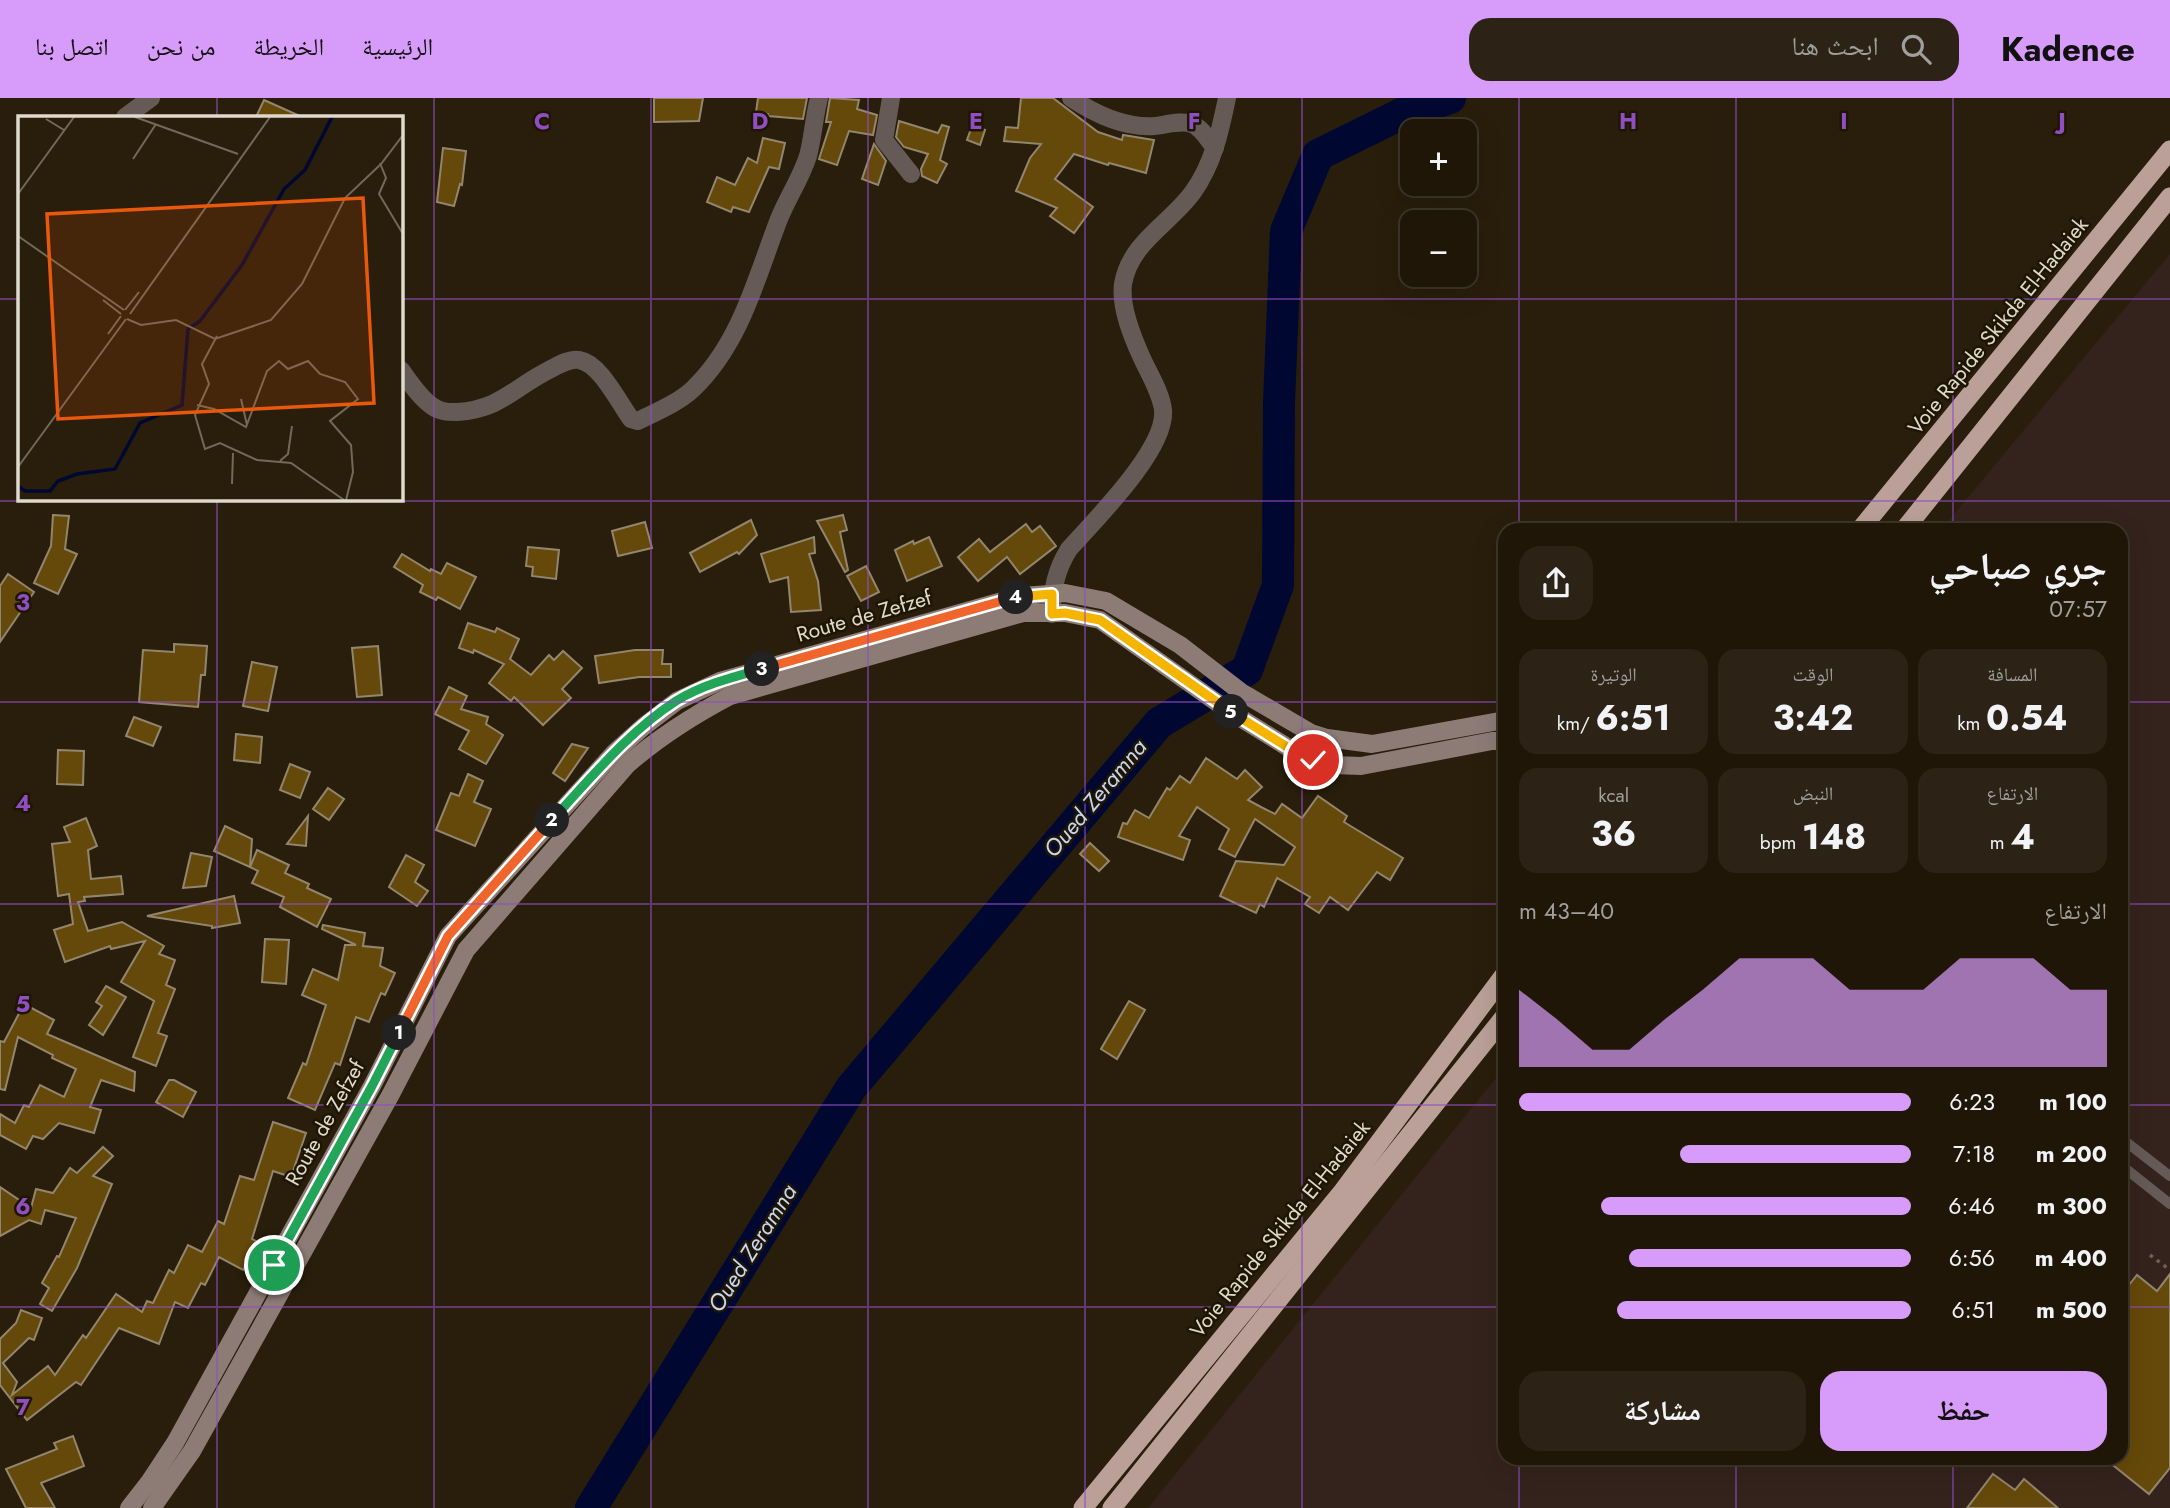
<!DOCTYPE html>
<html lang="ar">
<head>
<meta charset="utf-8">
<style>
	body { margin:0; font-family:Jost,"Noto Naskh Arabic",sans-serif; background:#2c2316; color:#f1f3f6; direction:rtl; height:100vh; display:flex; flex-direction:column; font-size:26px; white-space:nowrap }
	* { box-sizing:border-box; margin:0 }
	p { font-size:23px; color:#a19f9c }
	.icon { flex:none; width:38px; height:38px; fill:none; stroke:currentColor; stroke-width:2; stroke-linecap:round; stroke-linejoin:round }
	.map { position:relative; flex:1; overflow:hidden; direction:ltr }
	.drawer { position:absolute; left:1498px; top:425px; width:630px; height:942px; display:flex; flex-direction:column; background:#1f1608; border-radius:21px; box-shadow:0 7px 28px #0002,0 0 0 2px #3c3529; direction:rtl }
	.drawer>* { flex:none }
	.fabs { position:absolute; left:1400px; top:21px; display:grid; gap:14px }
	.fabs a { display:grid; place-items:center; width:77px; height:77px; border-radius:14px; background:#1f1608; box-shadow:0 7px 28px #0002,0 0 0 2px #3c3529; font-size:35px }
	.pin { position:absolute; display:grid; place-items:center; width:60px; height:60px; color:#fff; margin:-30px; border:4px solid #fff; border-radius:50%; box-shadow:0 2px 7px #0007 }
	.km { position:absolute; width:35px; height:35px; margin:-18px; border-radius:50%; background:#222; color:#fff; font-size:19px; line-height:35px; text-align:center }
	.round { display:grid; place-items:center; flex:none; width:74px; height:74px; border-radius:21px; background:#2c2316 }
	.summary { display:flex; align-items:center; justify-content:space-between; height:119px; padding:0 21px }
	h1 { font-size:38px; font-weight:700; line-height:52px }
	.metrics { display:grid; grid-template-columns:repeat(3,1fr); gap:10px; height:119px; padding:7px 21px }
	.metrics div { display:grid; align-content:center; border-radius:18px; background:#2c2316; text-align:center }
	.metrics b { font-size:35px; font-weight:700 }
	.metrics small { font-size:19px; font-weight:400 }
	.metrics p { font-size:19px }
	.chart { height:196px; padding:14px 21px }
	.chart p { display:flex; justify-content:space-between }
	.chart svg { width:100%; height:126px; margin-top:7px; fill:#d79bf9; opacity:.7 }
	.button { display:flex; gap:14px; margin-top:auto; padding:14px 21px }
	.button a { flex:1; height:80px; border-radius:21px; background:#d79bf9; color:#111; font-size:28px; font-weight:700; line-height:80px; text-align:center }
	.button a+a { background:#2c2316; color:#f1f3f6 }
	ul { padding:0 21px; list-style:none; font-size:23px }
	li { display:grid; grid-template-columns:112px 84px 1fr; align-items:center; height:52px }
	li i { height:18px; border-radius:9px; background:#d79bf9 }
	header { display:flex; align-items:center; gap:42px; box-sizing:border-box; height:98px; padding:0 35px; background:#d79bf9; color:#111 }
	header strong { font-size:33px }
	nav { display:flex; gap:38px; margin-inline-start:auto; font-size:24px }
	.search { width:490px; height:63px; background:#2c2316; display:flex; align-items:center; gap:18px; box-sizing:border-box; padding:0 24px; border-radius:21px; color:#a19f9c; font-size:26px }
	.map>svg:first-child { display:block }
</style>
</head>
<body>
<header>
<strong>Kadence</strong>
<div class="search"><svg class="icon" aria-label="search" viewBox="0 0 24 24"><circle cx="10" cy="10" r="6"/><path d="M15 15l6 6"/></svg>ابحث هنا</div>
<nav><a>الرئيسية</a><a>الخريطة</a><a>من نحن</a><a>اتصل بنا</a></nav>
</header>
<div class="map">
<svg width="2170" height="1410" viewBox="0 0 2170 1410">
	<rect width="100%" height="100%" fill="#291e0b"/>
	<polygon fill="#34231c" points="2170,156 2170,1410 1148,1410 1505,969 1505,1360 2121,1360 2121,432 1941,432"/>
	<g fill="none" stroke-linecap="round" stroke-linejoin="round">
		<polyline stroke="#000831" stroke-width="32" points="591,1410 851,990 1159,625 1247,572 1278,487 1279,304 1286,133 1318,57 1401,16 1450,0"/>
	</g>
	<g fill="#65490a" stroke="#92866f" stroke-width="2">
		<polygon points="654,0 703,0 699,23 654,24"/>
		<polygon points="758,0 807,0 803,21 768,18 768,16 756,14"/>
		<polygon points="830,0 859,2 857,11 877,17 873,37 849,33 837,67 819,61 831,24 826,24"/>
		<polygon points="1021,0 1053,0 1098,34 1122,42 1123,37 1154,42 1146,75 1109,65 1108,67 1074,56 1055,81 1093,109 1074,135 1050,118 1057,110 1016,93 1030,60 1041,46 1004,43 1006,29 1018,30"/>
		<polygon points="264,2 302,19 256,19"/>
		<polygon points="899,23 938,35 942,27 949,29 940,62 947,66 937,85 922,78 921,71 928,56 904,49 896,39"/>
		<polygon points="972,28 985,32 980,47 967,42"/>
		<polygon points="763,40 785,45 779,71 769,69 749,114 733,109 731,114 707,104 717,79 735,87 748,60 757,65"/>
		<polygon points="874,46 886,63 878,87 862,81"/>
		<polygon points="443,50 466,53 462,87 460,86 454,108 437,104"/>
		<polygon points="53,417 69,418 65,451 77,456 58,496 34,485 51,448"/>
		<polygon points="843,417 847,432 840,434 848,472 845,474 817,423"/>
		<polygon points="751,422 757,437 739,456 737,454 700,474 690,455"/>
		<polygon points="645,424 652,450 618,458 612,433"/>
		<polygon points="1026,426 1032,434 1040,428 1056,448 1020,476 1007,459 978,483 958,459 979,441 990,454"/>
		<polygon points="814,439 815,455 809,456 818,483 821,512 791,514 788,479 770,484 761,456"/>
		<polygon points="929,439 942,468 907,483 895,452 913,443 914,446"/>
		<polygon points="528,449 559,452 556,481 532,478 533,469 526,468"/>
		<polygon points="402,456 430,473 431,471 441,476 447,465 476,479 460,511 438,499 436,502 420,494 423,487 394,469"/>
		<polygon points="866,468 879,494 861,503 847,478"/>
		<polygon points="8,476 34,494 0,544 0,488"/>
		<polygon points="468,525 495,534 497,530 519,541 510,561 531,577 549,557 554,562 563,553 582,570 562,591 571,600 543,627 514,599 511,603 489,585 504,566 474,552 473,555 459,550"/>
		<polygon points="174,546 207,548 205,577 201,577 198,609 139,604 143,552 174,554"/>
		<polygon points="378,548 382,597 357,599 352,550"/>
		<polygon points="635,552 663,552 662,566 671,566 671,579 639,579 599,585 595,558"/>
		<polygon points="252,564 277,569 268,613 243,608"/>
		<polygon points="449,589 467,598 461,611 488,619 486,626 503,637 486,666 459,651 469,633 435,616"/>
		<polygon points="134,619 161,629 153,648 126,638"/>
		<polygon points="236,636 262,639 260,665 234,662"/>
		<polygon points="572,646 588,650 565,683 553,675"/>
		<polygon points="58,652 84,653 83,687 57,686"/>
		<polygon points="1206,660 1237,681 1245,672 1262,689 1248,702 1261,709 1275,716 1282,706 1302,720 1318,698 1347,718 1344,724 1403,760 1390,782 1377,774 1348,812 1330,799 1319,815 1305,806 1310,799 1277,780 1264,809 1260,806 1256,815 1220,798 1236,763 1284,767 1295,749 1255,721 1235,759 1219,751 1229,731 1197,709 1179,738 1190,742 1183,762 1118,739 1123,725 1127,726 1135,712 1149,720 1167,690 1170,692 1180,678 1190,685"/>
		<polygon points="290,666 310,674 300,700 280,692"/>
		<polygon points="468,676 483,683 474,704 491,711 475,748 436,732 451,695 459,698"/>
		<polygon points="328,690 344,701 329,722 313,711"/>
		<polygon points="308,718 306,748 287,746"/>
		<polygon points="86,720 97,748 88,752 91,781 121,778 123,796 84,799 85,803 78,804 88,833 122,824 164,848 159,856 175,862 166,887 175,891 158,935 167,938 156,968 133,959 154,903 121,884 145,843 111,851 110,848 65,864 54,832 73,826 69,796 58,798 52,746 70,744 64,729"/>
		<polygon points="225,728 252,741 250,769 214,753"/>
		<polygon points="1090,745 1109,763 1099,773 1080,756"/>
		<polygon points="257,752 289,767 285,775 309,786 307,790 331,801 317,829 280,809 284,799 252,785 258,773 250,769"/>
		<polygon points="191,755 212,759 206,788 183,790"/>
		<polygon points="406,757 424,767 415,784 428,793 417,808 389,789"/>
		<polygon points="234,798 240,825 212,830 212,828 147,818"/>
		<polygon points="323,827 365,835 363,848 383,850 380,868 395,875 385,897 381,895 369,924 356,919 340,967 335,965 315,1012 288,1000 303,965 306,967 326,907 302,897 313,871 338,882 345,847 356,847 322,831"/>
		<polygon points="265,841 289,842 286,886 262,884"/>
		<polygon points="106,888 126,899 103,937 89,927 102,908 96,904"/>
		<polygon points="1129,903 1145,912 1117,961 1101,951"/>
		<polygon points="24,906 54,922 47,936 135,974 134,993 101,982 90,1009 101,1012 94,1035 59,1025 43,1041 33,1038 26,1051 0,1037 0,1016 15,1025 24,1007 29,1009 40,987 64,999 76,971 52,960 53,957 18,939 5,992 0,991 0,943 4,944"/>
		<polygon points="169,982 174,982 196,994 183,1019 156,1004"/>
		<polygon points="273,1024 306,1035 291,1079 273,1073 252,1141 258,1144 243,1172 219,1159 205,1187 201,1185 188,1210 175,1204 159,1246 119,1230 81,1287 76,1284 27,1322 0,1287 0,1241 16,1225 21,1212 42,1220 34,1242 29,1240 3,1265 17,1284 12,1297 48,1268 55,1277 83,1237 86,1240 116,1196 142,1214 147,1203 153,1205 169,1172 174,1175 188,1147 202,1154 218,1123 224,1126 240,1078 254,1082"/>
		<polygon points="103,1049 113,1058 93,1078 112,1086 77,1170 52,1213 40,1206 49,1190 42,1185 57,1158 59,1159 76,1120 45,1112 41,1126 29,1122 0,1138 0,1089 31,1110 36,1091 53,1095 70,1070 77,1075"/>
		<polygon points="2170,1176 2170,1370 2149,1396 2104,1360 2121,1360 2121,1197 2137,1177 2157,1193"/>
		<polygon points="73,1338 84,1368 41,1385 55,1410 26,1410 6,1371 57,1351 54,1345"/>
		<polygon points="1993,1376 2015,1392 2024,1381 2058,1410 1967,1410"/>
	</g>
	<g fill="none" stroke-linecap="round" stroke-linejoin="round">
		<polyline stroke="#6b6251" stroke-width="3.5" stroke-dasharray="3.5 5" stroke-linecap="butt" points="2150,1157 2170,1172"/>
		<g stroke="#665a57" stroke-width="10">
			<polyline points="2121,1040 2170,1078"/>
			<polyline points="2121,1067 2170,1106"/>
		</g>
		<g stroke="#665a57" stroke-width="18">
			<polyline points="891,0 884,42 911,76"/>
			<path d="M1071 0C1095 16 1123 30 1154 28 1165 27 1181 22 1192 26 1202 30 1208 42 1215 50"/>
			<polyline points="125,19 151,0"/>
			<path d="M401 272C410 284 419 299 432 308 440 314 448 314 457 314 501 311 513 290 549 272 557 268 569 260 579 262 600 265 619 305 631 321L638 323C656 314 678 305 693 291 741 245 756 180 779 121 788 99 801 80 808 58 813 39 814 19 819 0"/>
			<path d="M1052 516C1052 491 1056 472 1069 451 1094 423 1167 351 1163 312 1161 294 1148 274 1141 258 1132 238 1120 209 1123 186 1130 144 1170 126 1193 94 1213 66 1220 34 1227 0"/>
		</g>
		<g stroke="#8d7b76" stroke-width="18">
			<polyline points="129,1410 150,1383 175,1345 372,988 448,838 614,655 643,629 677,603 720,583 1020,498 1065,495 1106,503 1180,547 1241,594 1311,635 1327,640 1372,646 1505,622"/>
			<path d="M152 1410 192 1353 391 996 466 852 627 667C659 639 692 618 730 598L1023 515H1065L1100 522 1226 611 1297 655 1313 662 1333 667 1361 668 1492 643H1505"/>
		</g>
		<g stroke="#baa098" stroke-width="19">
			<polyline points="1860,432 2170,52"/>
			<polyline points="1904,432 2170,99"/>
			<polyline points="1083,1410 1343,1093 1505,876"/>
			<polyline points="1112,1410 1505,918"/>
		</g>
	</g>
	<g fill="none" stroke-linecap="round" stroke-linejoin="round">
		<defs>
			<polyline id="split-1" points="274,1167 372,988 399,935"/>
			<polyline id="split-2" points="399,935 448,838 552,722"/>
			<path id="split-3" d="M552 722C591 680 628 634 676 603 702 587 733 579 762 571"/>
			<polyline id="split-4" points="762,571 1016,499"/>
			<polyline id="split-5" points="1016,499 1052,496 1052,516 1065,515 1100,522 1231,614"/>
			<polyline id="split-6" points="1231,614 1297,655 1313,662"/>
		</defs>
		<use href="#split-1" stroke="#fff" stroke-width="14"/>
		<use href="#split-2" stroke="#fff" stroke-width="14"/>
		<use href="#split-3" stroke="#fff" stroke-width="14"/>
		<use href="#split-4" stroke="#fff" stroke-width="14"/>
		<use href="#split-5" stroke="#fff" stroke-width="14"/>
		<use href="#split-6" stroke="#fff" stroke-width="14"/>
		<use href="#split-1" stroke="#22a559" stroke-width="9"/>
		<use href="#split-2" stroke="#f0652b" stroke-width="9"/>
		<use href="#split-3" stroke="#22a559" stroke-width="9"/>
		<use href="#split-4" stroke="#f0652b" stroke-width="9"/>
		<use href="#split-5" stroke="#f5b400" stroke-width="9"/>
		<use href="#split-6" stroke="#f5b400" stroke-width="9"/>
	</g>
	<path fill="none" stroke="#8f4fc2" stroke-width="2" stroke-opacity="0.55" d="M217 0V19M434 0V1410M651 0V1410M868 0V1410M1085 0V1410M1302 0V1410M1519 0V432M1736 0V432M1953 0V432M0 201H19M401 201H2170M217 401V1410M0 403H2170M0 604H1505M2121 604H2170M0 806H1505M2121 806H2170M0 1007H1505M2121 1007H2170M0 1209H1505M2121 1209H2170M1519 1360V1410M1736 1360V1410M1953 1360V1410"/>
	<g text-anchor="middle" dominant-baseline="central" stroke-width="5" stroke-linejoin="round" paint-order="stroke">
		<g font-size="21" fill="#e0d9cd" stroke="#1f1503">
			<text transform="translate(1998 228) rotate(-51)">Voie Rapide Skikda El-Hadaiek</text>
			<text transform="translate(864 518) rotate(-16)">Route de Zefzef</text>
			<text transform="translate(325 1025) rotate(-61)">Route de Zefzef</text>
			<text transform="translate(1280 1131) rotate(-51)">Voie Rapide Skikda El-Hadaiek</text>
		</g>
		<g font-size="23" font-style="italic" fill="#c7d6f4" stroke="#1f1503">
			<text transform="translate(1095 700) rotate(-50)">Oued Zeramna</text>
			<text transform="translate(752 1150) rotate(-58)">Oued Zeramna</text>
		</g>
	</g>
	<g transform="translate(18 18)">
		<rect width="385" height="385" fill="#291e0b"/>
		<path fill="none" stroke="#000831" stroke-width="3.5" d="M0 370 7 375H32L40 365 59 358 97 353 122 307 164 289 170 213 182 205 224 149 266 73 287 54 314 1"/>
		<path fill="none" stroke="#726959" stroke-width="2" d="M117 1 220 38M28 3 46 14M115 43 138 8M362 47 368 62 361 78 385 118M0 78 56 1M0 120 106 194M85 184 103 198M107 194 121 176M112 198 252 1M109 203 123 209 158 204 197 223 253 204 284 168 327 82 363 48 385 19M90 218 103 200M199 220 184 248 191 268 177 299 187 333 202 327 239 344 273 347 326 384M223 283 229 309M179 289 196 293 228 311 249 255 261 245 270 253 290 245 302 258 327 266 340 283 312 305 333 329 335 356 328 384M262 345 270 338 274 310M0 351 108 203M214 368 215 337"/>
		<path fill="#e8590c" fill-opacity="0.15" stroke="#e8590c" stroke-width="3.5" d="M345 82 356 287 40 303 29 98Z"/>
		<rect width="385" height="385" fill="none" stroke="#e0d9cd" stroke-width="3.5"/>
	</g>
	<g font-size="23" text-anchor="middle" font-weight="bold" fill="#8f4fc2" stroke="#1f1503" stroke-width="5" stroke-linejoin="round" paint-order="stroke">
		<text x="542" y="31">C</text>
		<text x="760" y="31">D</text>
		<text x="976" y="31">E</text>
		<text x="1194" y="31">F</text>
		<text x="1628" y="31">H</text>
		<text x="1844" y="31">I</text>
		<text x="2062" y="31">J</text>
		<text x="23" y="512">3</text>
		<text x="23" y="713">4</text>
		<text x="23" y="914">5</text>
		<text x="23" y="1116">6</text>
		<text x="23" y="1317">7</text>
	</g>
</svg>
<div class="fabs">
<a>+</a>
<a>−</a>
</div>
<div class="pin" style="left:274px;top:1167px;background:#1e9e55"><svg class="icon" aria-label="arrive" viewBox="0 0 24 24"><path d="M6 21V4h12l-3 4 3 4H6"/></svg></div>
<div class="pin" style="left:1313px;top:662px;background:#d93025"><svg class="icon" aria-label="check" viewBox="0 0 24 24"><path d="M5 12l5 5 9-10"/></svg></div>
<b class="km" style="left:399px;top:935px">1</b>
<b class="km" style="left:552px;top:722px">2</b>
<b class="km" style="left:762px;top:571px">3</b>
<b class="km" style="left:1016px;top:499px">4</b>
<b class="km" style="left:1231px;top:614px">5</b>
<section class="drawer">
<div class="summary"><div><h1>جري صباحي</h1><p>07:57</p></div><a class="round"><svg class="icon" aria-label="share" viewBox="0 0 24 24"><path d="M12 15V3M7 8l5-5 5 5M5 13v7h14v-7"/></svg></a></div>
<div class="metrics">
<div><p>المسافة</p><b>0.54<small> km</small></b></div>
<div><p>الوقت</p><b>3:42</b></div>
<div><p>الوتيرة</p><b>6:51<small> /km</small></b></div>
</div>
<div class="metrics">
<div><p>الارتفاع</p><b>4<small> m</small></b></div>
<div><p>النبض</p><b>148<small> bpm</small></b></div>
<div><p>kcal</p><b>36</b></div>
</div>
<div class="chart"><p><span>الارتفاع</span>40–43 m</p>
<svg viewBox="0 0 160 44" preserveAspectRatio="none"><path d="M0 44V17L10 27L20 38L30 38L40 27L50 17L60 6L70 6L80 6L90 17L100 17L110 17L120 6L130 6L140 6L150 17L160 17V44z"/></svg>
</div>
<ul>
<li><b>100 m</b>6:23<i style="width:100%"></i></li>
<li><b>200 m</b>7:18<i style="width:59%"></i></li>
<li><b>300 m</b>6:46<i style="width:79%"></i></li>
<li><b>400 m</b>6:56<i style="width:72%"></i></li>
<li><b>500 m</b>6:51<i style="width:75%"></i></li>
</ul>
<div class="button"><a>حفظ</a><a>مشاركة</a></div>
</section>
</div>
</body>
</html>
